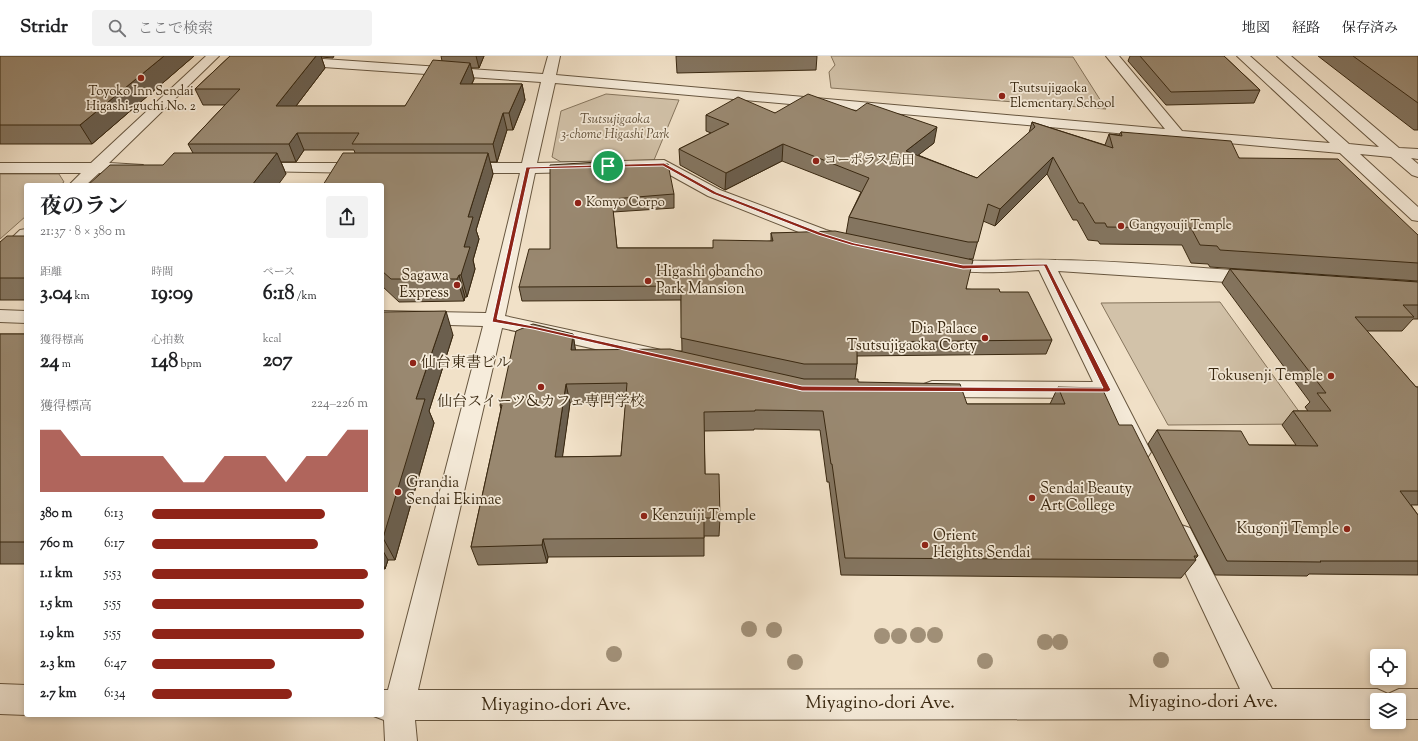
<!DOCTYPE html>
<html lang="ja">
<head>
<meta charset="utf-8">
<style>
	body { margin:0; font-family:"Sorts Mill Goudy","Noto Serif JP",serif; background:#f2f2f2; color:#202124; height:100vh; display:flex; flex-direction:column; font-size:15px; white-space:nowrap }
	* { box-sizing:border-box; margin:0 }
	p { font-size:13px; color:#757577 }
	.icon { flex:none; width:22px; height:22px; fill:none; stroke:currentColor; stroke-width:2; stroke-linecap:round; stroke-linejoin:round }
	.map { position:relative; flex:1; overflow:hidden }
	.side { position:absolute; left:24px; top:127px; width:360px; height:534px; display:flex; flex-direction:column; background:#fff; border-radius:4px; box-shadow:0 2px 6px #0003 }
	.side>* { flex:none }
	.controls { position:absolute; left:1370px; top:593px; display:grid; gap:8px }
	.controls a { display:grid; place-items:center; width:36px; height:36px; border-radius:4px; background:#fff; box-shadow:0 2px 6px #0003; font-size:20px }
	.pin { position:absolute; display:grid; place-items:center; width:34px; height:34px; color:#fff; margin:-17px; border:2px solid #fff; border-radius:50%; box-shadow:0 1px 4px #0007 }
	.round { display:grid; place-items:center; flex:none; width:42px; height:42px; border-radius:4px; background:#f2f2f2 }
	.head { display:flex; align-items:center; justify-content:space-between; height:68px; padding:0 16px }
	h1 { font-size:22px; font-weight:700; line-height:30px }
	.metrics { display:grid; grid-template-columns:repeat(3,1fr); gap:6px; height:68px; padding:4px 16px }
	.metrics div { display:grid; align-content:center }
	.metrics b { font-size:20px; font-weight:700 }
	.metrics small { font-size:11px; font-weight:400 }
	.metrics p { font-size:11px }
	.chart { height:112px; padding:8px 16px }
	.chart p { display:flex; justify-content:space-between }
	.chart svg { width:100%; height:72px; margin-top:4px; fill:#8f2418; opacity:.7 }
	ul { padding:0 16px; list-style:none; font-size:13px }
	li { display:grid; grid-template-columns:64px 48px 1fr; align-items:center; height:30px }
	li i { height:10px; border-radius:5px; background:#8f2418 }
	header { display:flex; align-items:center; gap:24px; box-sizing:border-box; height:56px; padding:0 20px; background:#fff; border-bottom:1px solid #e0e0e0 }
	header strong { font-size:19px }
	nav { display:flex; gap:22px; margin-inline-start:auto; font-size:14px }
	.search { width:280px; height:36px; background:#f2f2f2; display:flex; align-items:center; gap:10px; box-sizing:border-box; padding:0 14px; border-radius:4px; color:#757577; font-size:15px }
	.map>svg:first-child { display:block }
</style>
</head>
<body>
<header>
<strong>Stridr</strong>
<div class="search"><svg class="icon" aria-label="search" viewBox="0 0 24 24"><circle cx="10" cy="10" r="6"/><path d="M15 15l6 6"/></svg>ここで検索</div>
<nav><a>地図</a><a>経路</a><a>保存済み</a></nav>
</header>
<div class="map">
<svg width="1418" height="685" viewBox="0 0 1418 685">
	<rect width="100%" height="100%" fill="#f1e1c8"/>
	<filter id="stains"><feTurbulence type="fractalNoise" baseFrequency=".005" numOctaves="4"/><feColorMatrix values="0 0 0 0 .2 0 0 0 0 .09 0 0 0 0 .02 0 0 0 .5 -.17"/></filter>
	<radialGradient id="worn" r=".72"><stop offset=".6" stop-color="#630" stop-opacity="0"/><stop offset="1" stop-color="#630" stop-opacity=".3"/></radialGradient>
	<g fill="#d2c2a9" stroke="#86755d">
		<polygon points="831,0 1073,1 1106,53 831,32 829,16 835,9"/>
		<polygon points="606,38 679,44 654,104 561,106 552,101 561,55"/>
		<polygon points="0,118 59,118 64,126 60,129 26,129 26,160 0,183"/>
		<polygon points="1220,246 1308,368 1168,369 1101,247"/>
	</g>
	<g fill="none" stroke-linecap="round" stroke-linejoin="round">
		<defs>
			<g id="minor">
				<polygon points="206,0 219,0 109,107 143,109 145,112 143,115 99,117 86,129 69,129 81,117 0,117 0,107 91,107"/>
				<polygon points="548,0 560,0 556,19 1165,73 1106,0 1119,0 1182,75 1330,87 1237,0 1250,0 1349,88 1379,91 1277,0 1291,0 1399,92 1418,93 1418,103 1411,102 1418,108 1418,121 1412,119 1391,101 1360,98 1418,151 1418,165 1412,164 1340,97 555,27 537,107 664,104 720,134 826,174 849,181 852,185 849,189 843,190 814,182 708,140 661,114 535,117 505,260 657,293 664,295 667,300 664,305 657,307 502,272 418,634 1240,633 1168,480 1172,472 1181,469 1190,472 1272,633 1377,633 1388,638 1399,633 1418,633 1418,663 1399,663 1399,644 1377,644 1377,663 415,664 417,685 385,685 384,664 371,659 382,659 382,634 388,634 483,270 382,267 382,255 486,257 520,117 461,117 455,115 453,112 455,109 461,107 522,107 541,26 294,9 288,5 294,1 543,18"/>
				<polygon points="253,107 363,107 369,109 371,112 369,115 363,117 247,115 245,112 247,109"/>
				<polygon points="26,173 26,188 6,207 0,208 0,193 20,174"/>
				<path d="M943 202C981 208 1018 202 1056 204 1123 205 1190 211 1257 216L1264 218 1266 222 1264 226 1257 228 1058 215 1151 396 1147 402 1139 405 1131 402 1101 342 932 341 924 338 921 333 924 328 932 325 1093 326 1039 214C1005 216 970 219 937 211L934 207 937 203Z"/>
				<polygon points="0,254 26,255 26,267 0,266"/>
				<polygon points="0,628 26,629 26,659 0,658"/>
			</g>
		</defs>
		<use href="#minor" stroke="#67563f" stroke-width="2"/>
		<use href="#minor" fill="#f6ecdb" fill-rule="evenodd"/>
	</g>
	<g fill="#a19078">
		<circle cx="749" cy="573" r="8"/>
		<circle cx="774" cy="574" r="8"/>
		<circle cx="918" cy="579" r="8"/>
		<circle cx="935" cy="579" r="8"/>
		<circle cx="882" cy="580" r="8"/>
		<circle cx="899" cy="580" r="8"/>
		<circle cx="1045" cy="586" r="8"/>
		<circle cx="1060" cy="586" r="8"/>
		<circle cx="614" cy="598" r="8"/>
		<circle cx="1161" cy="604" r="8"/>
		<circle cx="985" cy="605" r="8"/>
		<circle cx="795" cy="606" r="8"/>
	</g>
	<g fill="#847560" stroke="#392811" fill-rule="evenodd">
		<polygon points="0,0 194,0 92,88 0,88"/>
		<polygon points="230,0 334,0 333,2 321,1 325,12 296,50 405,50 442,5 441,0 484,0 479,12 471,12 474,23 472,28 522,28 525,44 513,74 507,74 497,106 490,106 493,118 476,174 479,183 473,204 475,213 467,241 465,241 464,245 399,246 382,230 382,129 355,97 354,94 304,94 296,106 281,106 286,118 163,109 193,97 188,88 225,49 203,49 195,33"/>
		<polygon points="676,0 817,0 816,14 677,17"/>
		<polygon points="1130,0 1224,0 1260,34 1254,47 1166,49 1128,5"/>
		<polygon points="1318,0 1418,0 1418,74 1414,74"/>
		<path d="M775 57 934 87 918 99 977 122 1029 77 1032 66 1105 89 1109 78 1119 79 1121 76 1239 102 1418 179V225L1210 211 1208 208 1191 207 1182 189 1100 188 1098 185 1088 184 1077 164H1073L1047 118 995 170 983 165 973 203H969L966 233 1000 236 1052 284 1046 298 857 300V308L855 323 858 326 967 348H1050L1058 331 1119 369 1198 500 1195 503 1196 504 1181 522 841 519 829 426H827L820 374 754 373V374L704 375 705 418 720 462 719 480H704V500L548 501 547 507 478 509 471 491 501 353 500 349 573 278 575 294 682 295 681 244 522 245 519 231 550 193 599 112 674 138V152L613 156 617 192H713L771 185V177L846 178 849 161 861 136 782 105 725 134 680 109 679 93 711 77 706 75V59ZM626 346 621 400 562 401 570 347Z"/>
		<polygon points="26,180 26,244 0,244 0,186"/>
		<polygon points="1230,213 1418,226 1418,263 1413,263 1402,275 1367,275 1416,331 1418,331 1418,449 1411,449 1418,459 1418,519 1309,518 1307,520 1215,519 1148,388 1157,374 1249,389 1296,389 1282,369 1293,355 1308,355 1305,351 1310,346 1222,227"/>
		<polygon points="382,256 453,279 429,355 434,367 395,504 388,504 385,513 382,513"/>
		<rect x="0" y="278" width="26" height="230"/>
	</g>
	<g fill="#6b5f4e" stroke="#392811">
		<polygon points="164,0 194,0 92,88 80,69"/>
		<polygon points="316,0 321,0 325,12 283,67 276,50"/>
		<polygon points="476,0 484,0 479,12"/>
		<polygon points="470,7 474,23 464,44 460,28"/>
		<polygon points="522,28 525,44 513,74 509,57"/>
		<polygon points="503,57 507,74 497,106 493,88"/>
		<polygon points="937,71 934,87 903,111 906,95"/>
		<polygon points="297,77 304,94 296,106 289,88"/>
		<polygon points="783,88 782,105 725,134 726,117"/>
		<polygon points="277,97 286,118 278,129 252,129"/>
		<polygon points="488,97 493,118 476,174 479,183 473,204 475,213 467,241 461,219 468,161"/>
		<polygon points="1053,101 1047,118 995,170 1000,153"/>
		<polygon points="459,219 465,241 464,245 457,223"/>
		<polygon points="446,255 453,279 429,355 434,367 395,504 383,482 416,343"/>
		<polygon points="573,278 576,297 571,294"/>
		<polygon points="566,328 570,347 560,419 555,401"/>
		<polygon points="543,483 548,501 547,507 542,489"/>
		<polygon points="382,493 388,504 385,513 382,506"/>
	</g>
	<g fill="#998870" stroke="#392811" fill-rule="evenodd">
		<polygon points="0,0 164,0 80,69 0,69"/>
		<polygon points="230,0 316,0 276,50 405,50 433,4 470,7 460,28 522,28 509,57 503,57 493,88 352,88 359,77 297,77 289,88 188,88 240,33 195,33"/>
		<polygon points="1140,0 1224,0 1260,34 1171,36"/>
		<polygon points="1353,0 1418,0 1418,47"/>
		<polygon points="808,38 856,55 867,47 937,71 906,95 977,122 1035,71 1032,66 1113,92 1109,78 1122,80 1121,76 1231,85 1239,102 1338,103 1418,179 1418,207 1220,194 1217,190 1200,189 1191,172 1107,171 1105,167 1095,167 1083,147 1079,147 1053,101 1000,153 988,148 978,186 968,186 849,161 869,122 783,88 726,117 679,93 729,68 706,59 738,41 775,57"/>
		<polygon points="174,97 277,97 252,129 88,129 110,109 163,109"/>
		<polygon points="343,97 488,97 468,161 473,161 464,191 470,191 461,219 459,219 457,223 391,223 382,215 382,129 323,129"/>
		<polygon points="598,106 599,112 668,108 674,138 612,143 617,192 713,192 713,184 773,185 771,177 835,175 973,204 966,233 999,233 1000,236 1028,236 1052,284 857,286 857,308 804,308 681,282 681,230 519,231 529,193 550,193 550,109"/>
		<polygon points="7,180 26,180 26,222 0,222 0,186"/>
		<polygon points="1230,213 1418,226 1418,249 1403,249 1414,261 1355,261 1416,331 1418,331 1418,435 1400,435 1418,459 1418,505 1320,505 1321,506 1227,505 1157,374 1241,375 1249,389 1318,390 1293,355 1331,355 1317,337 1326,337"/>
		<polygon points="446,255 416,343 425,343 383,482 382,482 382,256"/>
		<path d="M533 268 573 278 571 294 670 293 804 323H858V326L960 328 967 348H1065L1058 331 1102 332 1119 369H1132L1198 500H1194L1196 504 845 502 832 408H831L823 355 755 354V355L704 356 705 418H719L720 462H704V482L543 483 542 489 471 491 502 349H500L516 275ZM627 327 621 400 555 401 566 328Z"/>
		<rect x="0" y="278" width="26" height="208"/>
	</g>
	<path fill="#8f2418" stroke="#fff" fill-rule="evenodd" d="M664 107 716 136 822 177 854 187 963 209 1047 208 1111 334 1108 336 802 335 533 273 492 266 526 111ZM663 110 713 138 818 179 851 189 963 213 1044 210 1103 332 802 330 533 270 497 263 530 113Z"/>
	<g fill="#8f2418" stroke="#f6ecdb" stroke-width="1.5">
		<circle cx="141" cy="22" r="4"/>
		<circle cx="1002" cy="40" r="4"/>
		<circle cx="816" cy="105" r="4"/>
		<circle cx="578" cy="147" r="4"/>
		<circle cx="1121" cy="170" r="4"/>
		<circle cx="648" cy="225" r="4"/>
		<circle cx="457" cy="229" r="4"/>
		<circle cx="985" cy="282" r="4"/>
		<circle cx="413" cy="307" r="4"/>
		<circle cx="1331" cy="320" r="4"/>
		<circle cx="541" cy="331" r="4"/>
		<circle cx="398" cy="436" r="4"/>
		<circle cx="1032" cy="442" r="4"/>
		<circle cx="644" cy="460" r="4"/>
		<circle cx="1347" cy="473" r="4"/>
		<circle cx="925" cy="489" r="4"/>
	</g>
	<g text-anchor="middle" dominant-baseline="central" stroke-width="3.5" stroke-linejoin="round" paint-order="stroke">
		<g font-size="13" fill="#392811" stroke="#f6ecdb" text-anchor="start">
			<text x="1010" y="33">Tsutsujigaoka<tspan x="1010" dy="15">Elementary School</tspan></text>
			<text x="141" y="36" text-anchor="middle">Toyoko Inn Sendai<tspan x="141" dy="15">Higashi-guchi No. 2</tspan></text>
			<text x="824" y="105">コーポラス島田</text>
			<text x="586" y="147">Komyo Corpo</text>
			<text x="1129" y="170">Gangyouji Temple</text>
		</g>
		<g font-size="13" font-style="italic" fill="#5f4e37" stroke="#f6ecdb">
			<text x="615" y="64">Tsutsujigaoka<tspan x="615" dy="15">3-chome Higashi Park</tspan></text>
		</g>
		<g font-size="15" fill="#392811" stroke="#f6ecdb" text-anchor="start">
			<text x="656" y="216">Higashi 9bancho<tspan x="656" dy="17">Park Mansion</tspan></text>
			<text x="449" y="220" text-anchor="end">Sagawa<tspan x="449" dy="17">Express</tspan></text>
			<text x="977" y="273" text-anchor="end">Dia Palace<tspan x="977" dy="17">Tsutsujigaoka Corty</tspan></text>
			<text x="421" y="307">仙台東書ビル</text>
			<text x="1323" y="320" text-anchor="end">Tokusenji Temple</text>
			<text x="541" y="346" text-anchor="middle">仙台スイーツ&amp;カフェ専門学校</text>
			<text x="406" y="427">Grandia<tspan x="406" dy="17">Sendai Ekimae</tspan></text>
			<text x="1040" y="433">Sendai Beauty<tspan x="1040" dy="17">Art College</tspan></text>
			<text x="652" y="460">Kenzuiji Temple</text>
			<text x="1339" y="473" text-anchor="end">Kugonji Temple</text>
			<text x="933" y="480">Orient<tspan x="933" dy="17">Heights Sendai</tspan></text>
		</g>
		<g font-size="18" fill="#392811" stroke="#f6ecdb">
			<text x="1203" y="647">Miyagino-dori Ave.</text>
			<text x="880" y="648">Miyagino-dori Ave.</text>
			<text x="556" y="650">Miyagino-dori Ave.</text>
		</g>
	</g>
	<rect width="100%" height="100%" filter="url(#stains)"/>
	<rect width="100%" height="100%" fill="url(#worn)"/>
</svg>
<div class="controls">
<a><svg class="icon" aria-label="locate" viewBox="0 0 24 24"><circle cx="12" cy="12" r="6"/><path d="M12 2v4M12 18v4M2 12h4M18 12h4"/></svg></a>
<a><svg class="icon" aria-label="layers" viewBox="0 0 24 24"><path d="M12 4l9 5-9 5-9-5zM3 14l9 5 9-5"/></svg></a>
</div>
<div class="pin" style="left:608px;top:110px;background:#1e9e55"><svg class="icon" aria-label="arrive" viewBox="0 0 24 24"><path d="M6 21V4h12l-3 4 3 4H6"/></svg></div>
<section class="side">
<div class="head"><div><h1>夜のラン</h1><p>21:37 · 8 × 380 m</p></div><a class="round"><svg class="icon" aria-label="share" viewBox="0 0 24 24"><path d="M12 15V3M7 8l5-5 5 5M5 13v7h14v-7"/></svg></a></div>
<div class="metrics">
<div><p>距離</p><b>3.04<small> km</small></b></div>
<div><p>時間</p><b>19:09</b></div>
<div><p>ペース</p><b>6:18<small> /km</small></b></div>
</div>
<div class="metrics">
<div><p>獲得標高</p><b>24<small> m</small></b></div>
<div><p>心拍数</p><b>148<small> bpm</small></b></div>
<div><p>kcal</p><b>207</b></div>
</div>
<div class="chart"><p><span>獲得標高</span>224–226 m</p>
<svg viewBox="0 0 160 44" preserveAspectRatio="none"><path d="M0 44V6L10 6L20 22L30 22L40 22L50 22L60 22L70 38L80 38L90 22L100 22L110 22L120 38L130 22L140 22L150 6L160 6V44z"/></svg>
</div>
<ul>
<li><b>380 m</b>6:13<i style="width:80%"></i></li>
<li><b>760 m</b>6:17<i style="width:77%"></i></li>
<li><b>1.1 km</b>5:53<i style="width:100%"></i></li>
<li><b>1.5 km</b>5:55<i style="width:98%"></i></li>
<li><b>1.9 km</b>5:55<i style="width:98%"></i></li>
<li><b>2.3 km</b>6:47<i style="width:57%"></i></li>
<li><b>2.7 km</b>6:34<i style="width:65%"></i></li>
</ul>
</section>
</div>
</body>
</html>
